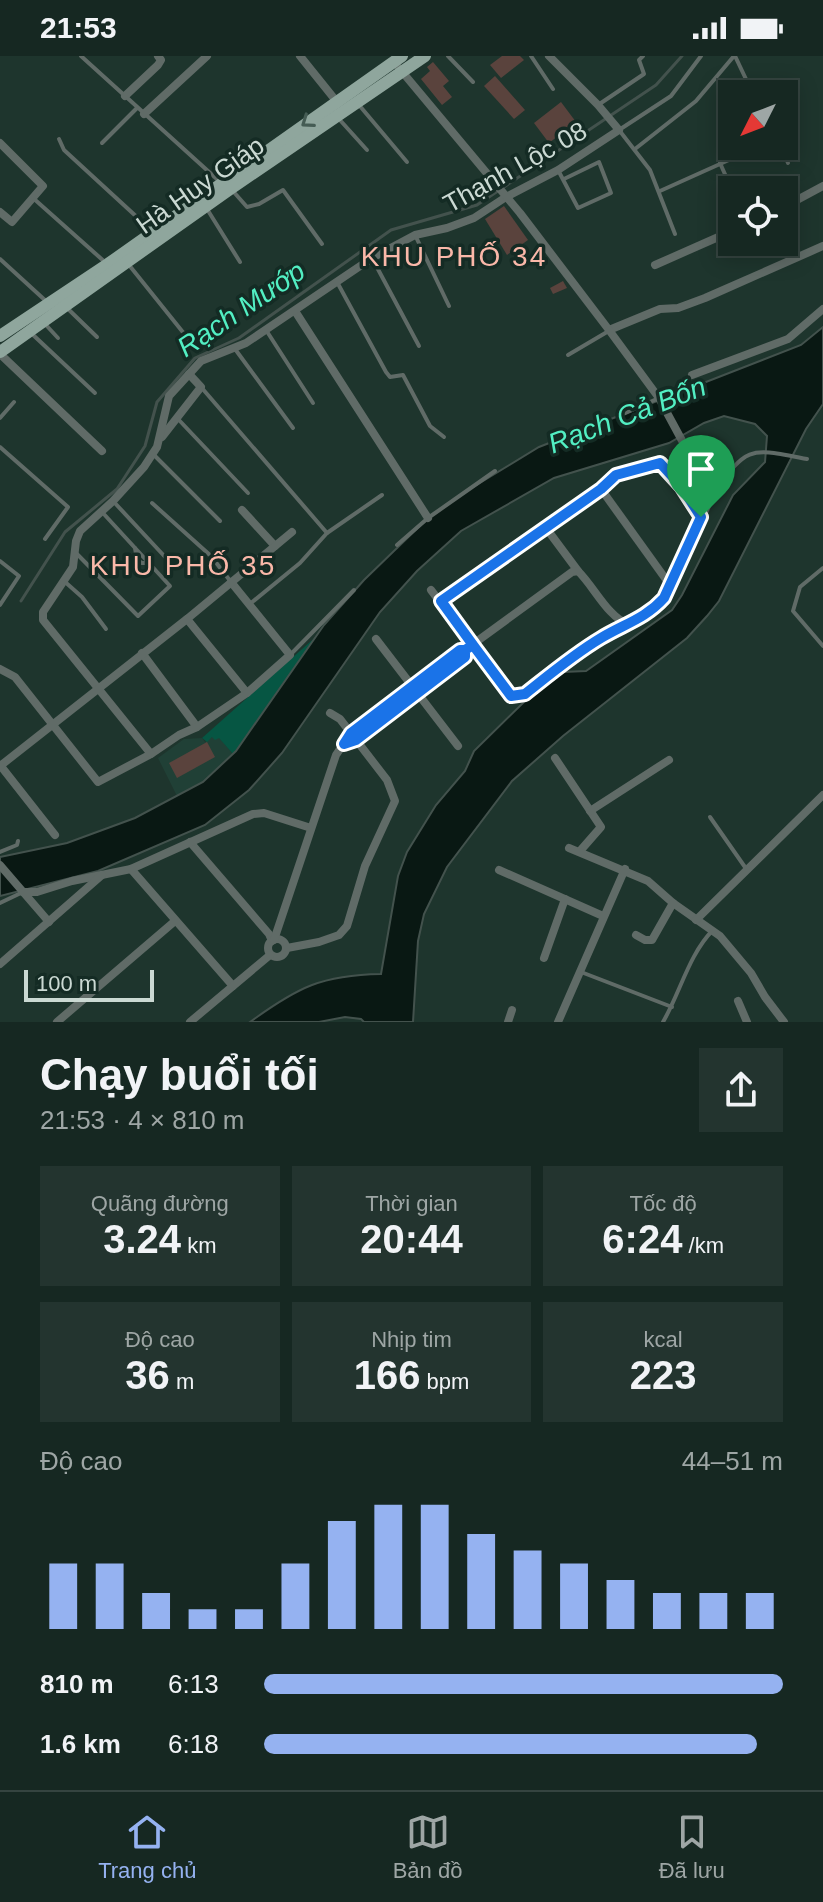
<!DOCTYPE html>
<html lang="vi">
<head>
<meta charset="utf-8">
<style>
	body { margin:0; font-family:Arial,sans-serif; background:#23342f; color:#f1f3f6; height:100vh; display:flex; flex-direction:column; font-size:30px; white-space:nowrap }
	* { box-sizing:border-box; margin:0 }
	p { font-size:26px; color:#9ea6a5 }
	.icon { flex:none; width:44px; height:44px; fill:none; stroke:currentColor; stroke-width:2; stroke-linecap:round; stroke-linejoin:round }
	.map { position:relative; height:966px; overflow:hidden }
	.sheet { display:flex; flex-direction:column; background:#162822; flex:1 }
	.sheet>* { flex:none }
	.needle { width:52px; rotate:228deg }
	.tools { position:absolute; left:718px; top:24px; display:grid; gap:16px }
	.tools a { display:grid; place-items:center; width:80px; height:80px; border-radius:0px; background:#162822; box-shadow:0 4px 20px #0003,0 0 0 2px #354440; font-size:40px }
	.scale { position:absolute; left:24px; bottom:20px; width:130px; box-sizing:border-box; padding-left:8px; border:4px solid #cbd9d3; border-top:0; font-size:22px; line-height:28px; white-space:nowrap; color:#cbd9d3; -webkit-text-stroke:6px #142b24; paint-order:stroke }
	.pin { position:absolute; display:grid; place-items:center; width:68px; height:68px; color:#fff; margin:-82px -34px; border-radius:50% 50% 50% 0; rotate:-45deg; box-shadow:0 0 8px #0007 }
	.pin .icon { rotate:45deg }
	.round { display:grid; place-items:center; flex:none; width:84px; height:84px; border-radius:0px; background:#23342f }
	.overview { display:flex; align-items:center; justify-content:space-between; height:136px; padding:0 40px }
	h1 { font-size:44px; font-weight:600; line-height:60px }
	.stats { display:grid; grid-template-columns:repeat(3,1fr); gap:12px; height:136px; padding:8px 40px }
	.stats div { display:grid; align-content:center; border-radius:0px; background:#23342f; text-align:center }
	.stats b { font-size:40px; font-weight:600 }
	.stats small { font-size:22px; font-weight:400 }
	.stats p { font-size:22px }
	.chart { height:224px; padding:16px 40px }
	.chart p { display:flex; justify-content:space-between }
	.chart svg { width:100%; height:144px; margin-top:8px; stroke:#95b2f1; stroke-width:6 }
	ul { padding:0 40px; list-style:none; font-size:26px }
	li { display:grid; grid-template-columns:128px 96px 1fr; align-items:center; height:60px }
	li i { height:20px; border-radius:10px; background:#95b2f1 }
	.status { display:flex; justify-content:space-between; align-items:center; height:56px; padding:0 40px; background:#162822; direction:ltr }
	.status svg { height:22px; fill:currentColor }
	.tabs { display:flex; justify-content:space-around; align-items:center; height:112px; border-top:2px solid #354440; background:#162822; font-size:22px; color:#9ea6a5 }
	.tabs a { display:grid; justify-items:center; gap:4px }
	.tabs .active { color:#95b2f1 }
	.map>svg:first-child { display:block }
</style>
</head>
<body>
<div class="status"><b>21:53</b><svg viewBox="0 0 49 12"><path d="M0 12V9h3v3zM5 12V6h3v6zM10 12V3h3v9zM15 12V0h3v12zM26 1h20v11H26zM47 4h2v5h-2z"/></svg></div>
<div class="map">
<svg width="823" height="966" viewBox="0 0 823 966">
	<rect width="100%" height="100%" fill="#1e352d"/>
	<polygon fill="#204036" points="212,681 219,681 233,698 203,726 177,740 158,702 184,683 202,682 205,686"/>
	<polygon fill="#065643" points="319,578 284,631 233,698 219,682 215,684 212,681 207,686 202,682"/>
	<path fill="#091813" stroke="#43524d" stroke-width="2" d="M823 271V348L806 373 719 545 707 560 687 582 563 680 512 725 447 811 424 858 418 885 413 966H364L361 963 345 961 319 966H250C298 931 322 919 381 918L398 820 407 796 436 749 465 715 474 695 525 645 563 616 586 615 672 554 682 539 733 439 765 406 767 380 755 368 724 360 704 367 669 387 554 422 461 475 417 515 380 556 282 697 249 734 205 769 98 815 0 840V801L67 787 135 762 203 726 236 695 324 569 364 524 428 462 460 439 539 391 801 289Z"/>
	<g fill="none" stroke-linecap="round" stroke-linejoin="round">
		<polyline stroke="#43524d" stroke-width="3" points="21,545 65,476 117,433 145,390 157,346 195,302 239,282 391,174 477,149 656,29 682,0"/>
	</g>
	<g fill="#5a433d">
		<polygon points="502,0 520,0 524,4 501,22 490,9"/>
		<polygon points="433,6 449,25 443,30 452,41 442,49 421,23 430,15 427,11"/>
		<polygon points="495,20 525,54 514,63 484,30"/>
		<polygon points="561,46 576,66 549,87 534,67"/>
		<polygon points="504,150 528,184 507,199 485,163"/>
		<polygon points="563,225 567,232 553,238 550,232"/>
		<polygon points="207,686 215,701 177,722 169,707"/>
	</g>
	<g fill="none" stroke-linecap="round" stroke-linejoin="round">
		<g stroke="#606b67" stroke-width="4">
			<polyline points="81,0 219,125"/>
			<polyline points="448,0 473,26"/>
			<polyline points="531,0 553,33"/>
			<polyline points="735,0 753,38"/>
			<polyline points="359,49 407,106"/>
			<polyline points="598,49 644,18 639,4 643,0"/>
			<polyline points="339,63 367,94"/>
			<polyline points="59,83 64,94 151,174"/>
			<polyline points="102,87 137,52"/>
			<polyline points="781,90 788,107"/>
			<polyline points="635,93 696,45 734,0"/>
			<polyline points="720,107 732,134"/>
			<polyline points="558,114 578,152 611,137 599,106 564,123"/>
			<polyline points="232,134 247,151 259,148 283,134 322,188"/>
			<polyline points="660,135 760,90"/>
			<polyline points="33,142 106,207"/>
			<polyline points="207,153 240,206"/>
			<polyline points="675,178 650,114 619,74 671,40 701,0"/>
			<polyline points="416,181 449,250"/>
			<polyline points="372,202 419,290"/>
			<polyline points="0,203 47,246"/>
			<polyline points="129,209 198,295"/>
			<polyline points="337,226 386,316 390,321 403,319 430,370 444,381"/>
			<polyline points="67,252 97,281"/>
			<polyline points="45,268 58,282"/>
			<polyline points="266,274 313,347"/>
			<polyline points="31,277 95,337"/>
			<polyline points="235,293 293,372"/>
			<polyline points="568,299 607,276"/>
			<polyline points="201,331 327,477"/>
			<polyline points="621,359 659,342"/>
			<polyline points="0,362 14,346"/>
			<polyline points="178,363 248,437"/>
			<polyline points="0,391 68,451 45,483"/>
			<polyline points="154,399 220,465"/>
			<path d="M713 438C748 389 749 392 807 403"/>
			<polyline points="113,445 167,503"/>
			<polyline points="152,447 211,500 231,526"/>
			<polyline points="397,489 428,462 495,415"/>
			<polyline points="135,492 137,504 142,507 149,507"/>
			<polyline points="77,498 138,560 170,530 102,456"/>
			<polyline points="0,505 19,520 0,549"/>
			<polyline points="823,512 800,531 793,555 823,590"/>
			<polyline points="64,525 82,541 106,573"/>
			<polyline points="251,547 300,507 327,477 382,439"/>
			<polyline points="292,597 354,534"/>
			<polyline points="710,761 747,814"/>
			<polyline points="0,796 17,789 18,785"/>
			<polyline points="0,847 23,836"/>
			<polyline points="581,916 672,951"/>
			<path d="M663 966C680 937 689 898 713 874"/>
		</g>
		<g stroke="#606b67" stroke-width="8">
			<polyline points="300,0 337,46"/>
			<polyline points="125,40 158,9 161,4 158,0"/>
			<polyline points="144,58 207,0"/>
			<polyline points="0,87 43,130 12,166 0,156"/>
			<polyline points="784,151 823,130"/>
			<polyline points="655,209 732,175"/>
			<polyline points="295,255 428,462"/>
			<polyline points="609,274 660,253 678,252 705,242 823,190"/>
			<polyline points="0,298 102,395"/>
			<polyline points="692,319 788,283 823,253"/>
			<polyline points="162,381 201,331 189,318"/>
			<polyline points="601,433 670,529"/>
			<polyline points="242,454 275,490"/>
			<polyline points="543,474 601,433 616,419 660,407 681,430 701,461"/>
			<polyline points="431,534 511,640 525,638 601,582 629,569"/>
			<polyline points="441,545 538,475 549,476 578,515"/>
			<polyline points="187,563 247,637"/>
			<polyline points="376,583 458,690"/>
			<polyline points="142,597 197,671"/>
			<polyline points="0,613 15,621 98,726 151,698 179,679 197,671 247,637 290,599 231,526"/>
			<polyline points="353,685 465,601 465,594"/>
			<polyline points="151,698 43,564 43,556 73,511 76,485 80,475 113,445 144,411 157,391 169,340 201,305 246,287 372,202 415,179 447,172 474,162 506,141 558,114 619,74 598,49 549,0"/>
			<polyline points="555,702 601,771 580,795"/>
			<polyline points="0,709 55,779"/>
			<polyline points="0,710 187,563 292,476"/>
			<polyline points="590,755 669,704"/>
			<polyline points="190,786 269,878 272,885"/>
			<polyline points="569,792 648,825 673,847 720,880 751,917 765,941 784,966"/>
			<polyline points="0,809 49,866"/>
			<polyline points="131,813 233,930"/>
			<polyline points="499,814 603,860"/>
			<polyline points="23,836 37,836 72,825 131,813 253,758 264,757 311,772"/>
			<polyline points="696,864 823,739"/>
			<polyline points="636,879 645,884 652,884 673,847"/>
			<circle cx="277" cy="892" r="9"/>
			<path d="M274 884 336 699 351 677 460 594H465L572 516 578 515C595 532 607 560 629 569 674 551 690 480 712 440L659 342 609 274 520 157 399 12"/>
			<polyline points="287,892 319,886 339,879 347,870 365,810 395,745 387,724 340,663 330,657"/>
			<polyline points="544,902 565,843"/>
			<polyline points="0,908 102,819"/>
			<polyline points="738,945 747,966"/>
			<polyline points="57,966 175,865"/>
			<polyline points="190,966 270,899"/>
			<polyline points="508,966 512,954"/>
			<polyline points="558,966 625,813"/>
		</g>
		<g stroke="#8fa69d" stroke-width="12">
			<polyline points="0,280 108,208 402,0"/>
			<polyline points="0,296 230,133 425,0"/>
		</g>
	</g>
	<defs><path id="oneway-chevron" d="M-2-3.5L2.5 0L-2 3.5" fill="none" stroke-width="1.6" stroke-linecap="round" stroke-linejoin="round" transform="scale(2)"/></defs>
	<use stroke="#455c54" href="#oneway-chevron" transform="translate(307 66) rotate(145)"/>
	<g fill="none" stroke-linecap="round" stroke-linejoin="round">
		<defs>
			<path id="route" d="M701 461 664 542C645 563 624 568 601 582 574 598 549 619 525 638L511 640 473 589 465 594H460L351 677 344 688 356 684 465 601V594L473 589 441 545 601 433 616 419 660 407 681 430 701 461"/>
		</defs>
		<use href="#route" stroke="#fff" stroke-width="16"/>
		<use href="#route" stroke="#1a73e8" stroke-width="10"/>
	</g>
	<g text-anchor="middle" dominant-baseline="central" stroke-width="7" stroke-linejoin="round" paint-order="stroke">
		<g font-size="26" fill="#cbd9d3" stroke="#142b24">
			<text transform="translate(515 111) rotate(-29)">Thạnh Lộc 08</text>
			<text transform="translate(200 129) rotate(-35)">Hà Huy Giáp</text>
		</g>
		<g font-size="28" letter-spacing="2" fill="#fab8a9" stroke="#142b24">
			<text x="454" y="200">KHU PHỐ 34</text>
			<text x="183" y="509">KHU PHỐ 35</text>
		</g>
		<g font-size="28" font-style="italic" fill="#52efc3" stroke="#142b24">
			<text transform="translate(241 253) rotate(-34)">Rạch Mướp</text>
			<text transform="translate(627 359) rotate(-21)">Rạch Cả Bốn</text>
		</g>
	</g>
</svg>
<div class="tools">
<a><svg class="needle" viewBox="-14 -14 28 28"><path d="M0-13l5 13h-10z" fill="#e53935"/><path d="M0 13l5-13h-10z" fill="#9ea6a5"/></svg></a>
<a><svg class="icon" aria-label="locate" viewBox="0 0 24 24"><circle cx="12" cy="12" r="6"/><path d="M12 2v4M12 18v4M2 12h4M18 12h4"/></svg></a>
</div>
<div class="scale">100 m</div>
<div class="pin" style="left:701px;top:461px;background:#1e9e55"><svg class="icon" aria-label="arrive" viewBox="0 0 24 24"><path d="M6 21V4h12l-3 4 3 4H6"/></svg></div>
</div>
<section class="sheet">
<div class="overview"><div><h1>Chạy buổi tối</h1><p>21:53 · 4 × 810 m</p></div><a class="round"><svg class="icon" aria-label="share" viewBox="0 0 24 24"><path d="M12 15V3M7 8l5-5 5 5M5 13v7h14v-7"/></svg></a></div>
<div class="stats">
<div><p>Quãng đường</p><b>3.24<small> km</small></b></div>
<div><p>Thời gian</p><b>20:44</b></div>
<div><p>Tốc độ</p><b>6:24<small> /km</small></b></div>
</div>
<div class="stats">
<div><p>Độ cao</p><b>36<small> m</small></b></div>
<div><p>Nhịp tim</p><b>166<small> bpm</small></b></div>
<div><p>kcal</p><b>223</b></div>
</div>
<div class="chart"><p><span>Độ cao</span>44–51 m</p>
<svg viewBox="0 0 160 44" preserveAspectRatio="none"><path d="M5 44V24M15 44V24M25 44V33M35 44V38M45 44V38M55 44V24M65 44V11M75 44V6M85 44V6M95 44V15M105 44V20M115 44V24M125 44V29M135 44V33M145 44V33M155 44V33"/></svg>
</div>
<ul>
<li><b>810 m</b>6:13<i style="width:100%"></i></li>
<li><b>1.6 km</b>6:18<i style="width:95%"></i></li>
</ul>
</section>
<nav class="tabs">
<a class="active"><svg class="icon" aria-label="home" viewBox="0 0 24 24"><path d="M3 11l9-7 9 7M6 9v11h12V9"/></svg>Trang chủ</a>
<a><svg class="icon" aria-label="map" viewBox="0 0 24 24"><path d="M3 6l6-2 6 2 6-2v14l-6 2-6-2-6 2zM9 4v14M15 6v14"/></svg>Bản đồ</a>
<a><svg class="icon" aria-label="saved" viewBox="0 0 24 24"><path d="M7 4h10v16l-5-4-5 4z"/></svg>Đã lưu</a>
</nav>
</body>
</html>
